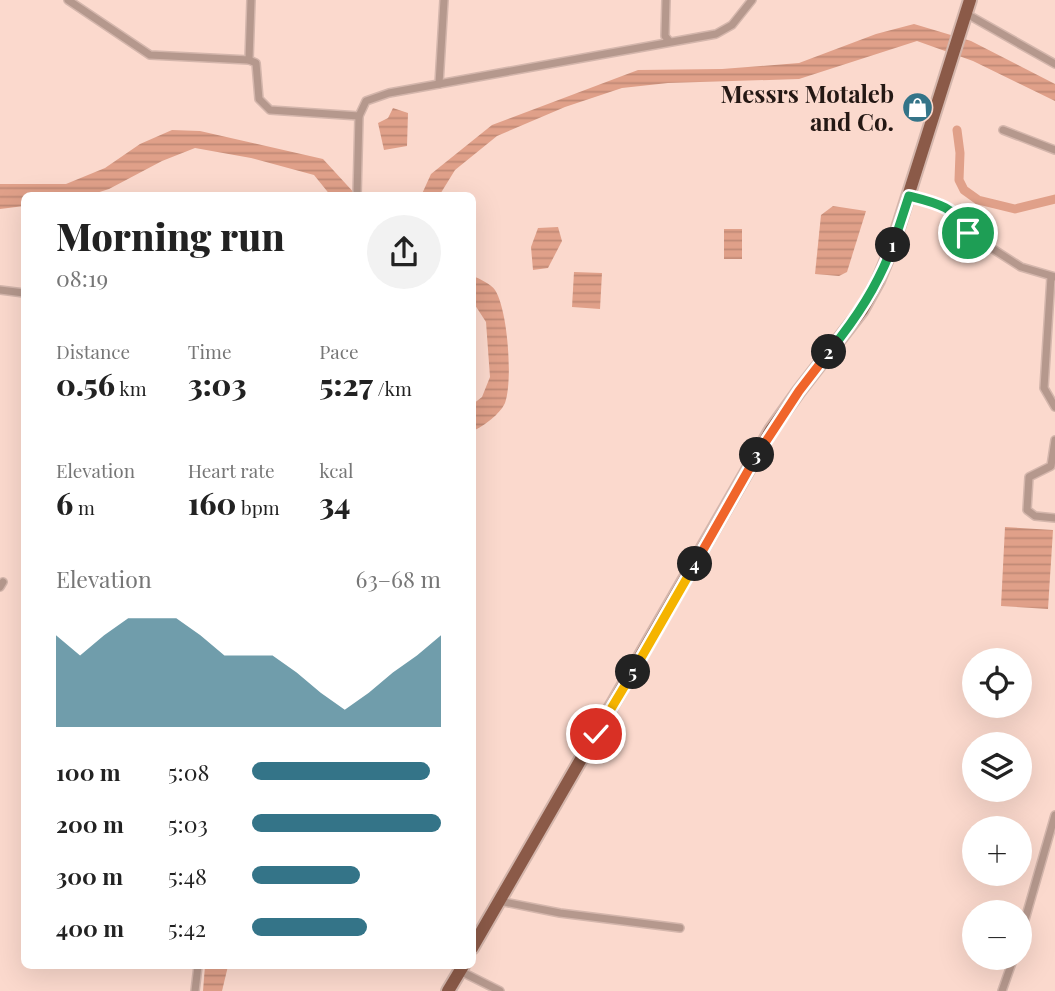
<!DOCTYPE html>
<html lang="en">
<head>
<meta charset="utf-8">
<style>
	body { margin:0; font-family:"Playfair Display",serif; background:#f2f2f2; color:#222; height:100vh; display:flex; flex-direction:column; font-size:26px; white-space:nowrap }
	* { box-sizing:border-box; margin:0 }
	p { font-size:23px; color:#767676 }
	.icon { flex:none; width:38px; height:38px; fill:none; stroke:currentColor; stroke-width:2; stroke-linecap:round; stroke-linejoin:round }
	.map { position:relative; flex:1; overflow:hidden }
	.drawer { position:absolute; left:21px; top:192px; width:455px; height:777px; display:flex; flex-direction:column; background:#fff; border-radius:10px; box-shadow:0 7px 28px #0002 }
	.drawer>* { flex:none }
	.controls { position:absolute; left:962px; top:648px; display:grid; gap:14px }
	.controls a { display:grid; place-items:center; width:70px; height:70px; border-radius:50%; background:#fff; box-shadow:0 7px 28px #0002; font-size:35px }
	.pin { position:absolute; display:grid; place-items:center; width:60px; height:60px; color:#fff; margin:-30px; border:4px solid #fff; border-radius:50%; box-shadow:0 2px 7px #0007 }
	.km { position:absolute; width:35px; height:35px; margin:-18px; border-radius:50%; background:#222; color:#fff; font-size:19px; line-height:35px; text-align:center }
	.round { display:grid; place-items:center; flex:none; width:74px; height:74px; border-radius:37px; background:#f2f2f2 }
	.overview { display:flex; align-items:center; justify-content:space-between; height:119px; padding:0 35px }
	h1 { font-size:38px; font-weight:800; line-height:52px }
	.stats { display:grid; grid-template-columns:repeat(3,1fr); gap:10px; height:119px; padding:7px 35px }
	.stats div { display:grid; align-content:center }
	.stats b { font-size:30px; font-weight:800 }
	.stats small { font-size:19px; font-weight:400 }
	.stats p { font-size:19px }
	.chart { height:196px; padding:14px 35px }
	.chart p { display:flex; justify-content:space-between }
	.chart svg { width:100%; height:126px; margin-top:7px; fill:#347488; opacity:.7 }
	ul { padding:0 35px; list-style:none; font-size:23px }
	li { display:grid; grid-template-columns:112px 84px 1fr; align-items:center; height:52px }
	li i { height:18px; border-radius:9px; background:#347488 }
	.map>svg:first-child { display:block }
</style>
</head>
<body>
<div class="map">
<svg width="1055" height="991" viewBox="0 0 1055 991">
	<defs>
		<pattern id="water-rules" width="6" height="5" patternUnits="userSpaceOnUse" patternTransform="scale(1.75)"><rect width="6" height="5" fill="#e0a089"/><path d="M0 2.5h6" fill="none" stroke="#c08975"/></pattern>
	</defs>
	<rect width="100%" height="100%" fill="#fbd9cd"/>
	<g fill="url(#water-rules)">
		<polygon points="914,24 971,41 1055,84 1055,101 973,61 917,41 799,79 668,83 622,88 565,107 497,136 455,170 439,196 421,196 431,174 492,125 638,70 722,69 799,63 876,34"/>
		<polygon points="393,108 408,113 407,146 384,150 378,123 388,118"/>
		<polygon points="172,130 200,131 323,159 357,196 331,196 314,175 251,158 195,148 162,161 109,189 87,196 24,196 24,206 0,209 0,184 66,184 105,168 140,144"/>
		<polygon points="833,206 866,211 847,272 839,276 815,274 821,215"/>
		<polygon points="558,227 562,241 548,268 533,270 531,247 538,228"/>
		<rect x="724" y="229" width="18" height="30"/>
		<polygon points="574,272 602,273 600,309 572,307"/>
		<path d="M473 276C480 279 491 284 495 290 508 310 513 381 505 403 500 414 484 426 473 431V404L482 397 490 377 486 322 473 302Z"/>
		<polygon points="1005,527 1053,530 1048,609 1001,606"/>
		<polygon points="205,966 228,966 222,991 203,991"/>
	</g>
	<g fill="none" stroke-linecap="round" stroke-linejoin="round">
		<polyline stroke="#e0a089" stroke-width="9" points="957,130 960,153 959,180 964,190 978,200 1015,209 1055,199"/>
		<defs>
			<g id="street">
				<polyline points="68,0 150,55 249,60"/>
				<polyline points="251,0 249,60 256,63 259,99 270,110 359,116"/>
				<polyline points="666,0 665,36 669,41"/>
				<polyline points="965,13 1055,64"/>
				<polyline points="439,84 444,0"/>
				<polyline points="1003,130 1055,150"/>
				<polyline points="357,196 359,116 366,101 389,93 716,34 732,25 752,0"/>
				<polyline points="909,196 939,203 964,222 968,233 1021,267 1055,277"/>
				<polyline points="1051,277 1044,388 1055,407"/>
				<polyline points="0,290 24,293"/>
				<polyline points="1055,440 1051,466 1029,477 1027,510 1035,516 1055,518"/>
				<polyline points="0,587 3,582"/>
				<polyline points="499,901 560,913 680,928"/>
				<polyline points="1020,937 1055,815"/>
				<polyline points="460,971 500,991"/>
				<polyline points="195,991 198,966"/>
				<polyline points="1002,991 1014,957"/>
			</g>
			<g id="primary">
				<polyline points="472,948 771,430 799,391 862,310 878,281 892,247 970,0"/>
				<polyline points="448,991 463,966"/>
			</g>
		</defs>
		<use href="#street" stroke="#d4b6ac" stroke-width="10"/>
		<use href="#primary" stroke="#d4b6ac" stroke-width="16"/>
		<use href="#street" stroke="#b5988d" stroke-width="7"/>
		<use href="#primary" stroke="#8b5a48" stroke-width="12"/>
	</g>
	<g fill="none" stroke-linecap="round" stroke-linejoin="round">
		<defs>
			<path id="split-1" d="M893 245 909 196C933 202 958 207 968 233"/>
			<path id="split-2" d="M829 352C857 317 877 287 893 245"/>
			<polyline id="split-3" points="757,455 799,391 829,352"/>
			<polyline id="split-4" points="695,564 757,455"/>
			<polyline id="split-5" points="633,672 695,564"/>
			<polyline id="split-6" points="596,734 633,672"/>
		</defs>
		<use href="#split-1" stroke="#fff" stroke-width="14"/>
		<use href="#split-2" stroke="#fff" stroke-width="14"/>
		<use href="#split-3" stroke="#fff" stroke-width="14"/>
		<use href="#split-4" stroke="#fff" stroke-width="14"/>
		<use href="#split-5" stroke="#fff" stroke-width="14"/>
		<use href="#split-6" stroke="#fff" stroke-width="14"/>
		<use href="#split-1" stroke="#22a559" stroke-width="9"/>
		<use href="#split-2" stroke="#22a559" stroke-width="9"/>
		<use href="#split-3" stroke="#f0652b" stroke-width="9"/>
		<use href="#split-4" stroke="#f0652b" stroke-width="9"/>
		<use href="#split-5" stroke="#f5b400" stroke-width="9"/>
		<use href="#split-6" stroke="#f5b400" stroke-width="9"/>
	</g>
	<defs>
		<symbol id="shop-disc" viewBox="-11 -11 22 22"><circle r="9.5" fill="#347488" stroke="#fbd9cd"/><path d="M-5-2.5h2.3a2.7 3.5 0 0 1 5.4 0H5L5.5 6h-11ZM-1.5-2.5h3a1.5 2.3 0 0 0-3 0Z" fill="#fff"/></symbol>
	</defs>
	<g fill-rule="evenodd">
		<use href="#shop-disc" x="900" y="90" width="35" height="35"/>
	</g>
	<g text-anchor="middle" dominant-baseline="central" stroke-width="7" stroke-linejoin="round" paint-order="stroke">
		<g font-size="24" font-weight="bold" fill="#241814" stroke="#fbd9cd" text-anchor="end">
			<text x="894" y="93">Messrs Motaleb<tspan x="894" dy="28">and Co.</tspan></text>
		</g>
	</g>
</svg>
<div class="controls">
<a><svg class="icon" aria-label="locate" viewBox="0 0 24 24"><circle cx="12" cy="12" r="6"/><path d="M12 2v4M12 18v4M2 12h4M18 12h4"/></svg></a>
<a><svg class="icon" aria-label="layers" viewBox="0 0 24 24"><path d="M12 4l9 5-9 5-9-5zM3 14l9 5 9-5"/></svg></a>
<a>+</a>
<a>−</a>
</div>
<div class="pin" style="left:968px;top:233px;background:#1e9e55"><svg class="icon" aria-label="arrive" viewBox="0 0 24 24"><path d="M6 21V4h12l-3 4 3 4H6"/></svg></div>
<div class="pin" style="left:596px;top:734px;background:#d93025"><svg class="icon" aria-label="check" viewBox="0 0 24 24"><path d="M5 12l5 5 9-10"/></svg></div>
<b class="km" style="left:893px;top:245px">1</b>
<b class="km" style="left:829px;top:352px">2</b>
<b class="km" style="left:757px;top:455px">3</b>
<b class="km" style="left:695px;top:564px">4</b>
<b class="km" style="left:633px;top:672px">5</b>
<section class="drawer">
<div class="overview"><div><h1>Morning run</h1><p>08:19</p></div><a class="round"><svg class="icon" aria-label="share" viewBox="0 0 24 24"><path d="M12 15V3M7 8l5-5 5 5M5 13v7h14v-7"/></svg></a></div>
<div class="stats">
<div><p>Distance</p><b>0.56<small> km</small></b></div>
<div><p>Time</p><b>3:03</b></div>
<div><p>Pace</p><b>5:27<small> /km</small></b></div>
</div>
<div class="stats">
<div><p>Elevation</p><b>6<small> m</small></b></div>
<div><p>Heart rate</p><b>160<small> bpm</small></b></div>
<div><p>kcal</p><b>34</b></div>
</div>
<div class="chart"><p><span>Elevation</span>63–68 m</p>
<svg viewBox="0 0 160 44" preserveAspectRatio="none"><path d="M0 44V12L10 19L20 12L30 6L40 6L50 6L60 12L70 19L80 19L90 19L100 25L110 32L120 38L130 32L140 25L150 19L160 12V44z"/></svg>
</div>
<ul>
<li><b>100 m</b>5:08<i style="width:94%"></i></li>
<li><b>200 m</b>5:03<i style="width:100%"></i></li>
<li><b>300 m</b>5:48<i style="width:57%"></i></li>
<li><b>400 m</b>5:42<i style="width:61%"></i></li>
</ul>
</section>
</div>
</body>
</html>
